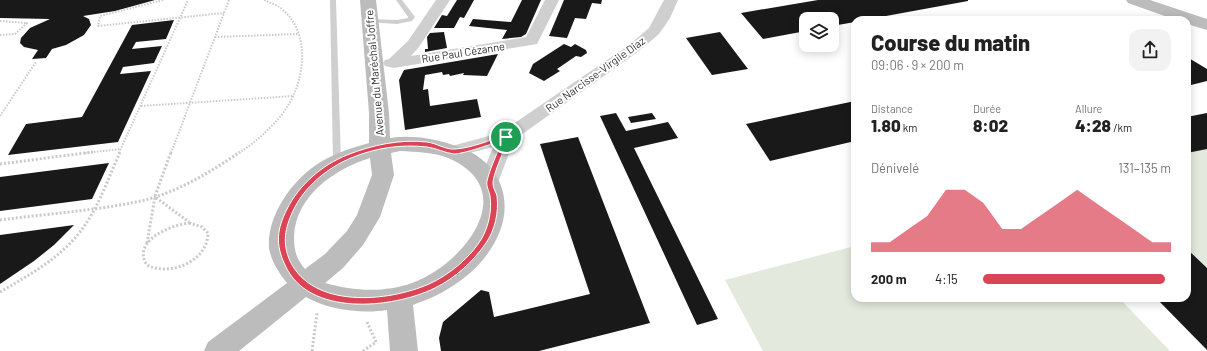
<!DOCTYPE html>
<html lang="fr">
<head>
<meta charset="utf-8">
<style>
	body { margin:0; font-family:Barlow,sans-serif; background:#f2f2f2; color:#222; height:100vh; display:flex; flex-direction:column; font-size:15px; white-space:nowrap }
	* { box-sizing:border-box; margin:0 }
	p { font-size:13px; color:#767676 }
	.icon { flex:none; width:22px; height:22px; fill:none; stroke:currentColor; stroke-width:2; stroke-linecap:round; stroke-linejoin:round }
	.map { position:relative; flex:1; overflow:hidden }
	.side { position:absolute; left:851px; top:16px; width:340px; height:286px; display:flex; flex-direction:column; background:#fff; border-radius:12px; box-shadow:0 2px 10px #0003 }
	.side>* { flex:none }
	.controls { position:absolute; left:799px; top:12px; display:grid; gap:8px }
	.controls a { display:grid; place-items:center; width:40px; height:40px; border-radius:8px; background:#fff; box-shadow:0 2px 10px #0003; font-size:20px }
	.pin { position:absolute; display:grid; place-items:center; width:34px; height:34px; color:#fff; margin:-17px; border:2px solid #fff; border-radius:50%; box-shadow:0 1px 4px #0007 }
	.round { display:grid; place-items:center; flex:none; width:42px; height:42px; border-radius:12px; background:#f2f2f2 }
	.head { display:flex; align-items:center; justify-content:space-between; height:68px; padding:0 20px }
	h1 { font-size:22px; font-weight:800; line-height:30px }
	.metrics { display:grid; grid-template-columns:repeat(3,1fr); gap:6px; height:68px; padding:4px 20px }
	.metrics div { display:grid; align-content:center }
	.metrics b { font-size:17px; font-weight:800 }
	.metrics small { font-size:11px; font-weight:400 }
	.metrics p { font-size:11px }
	.chart { height:112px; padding:8px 20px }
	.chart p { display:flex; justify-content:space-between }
	.chart svg { width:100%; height:72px; margin-top:4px; fill:#da4455; opacity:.7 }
	ul { padding:0 20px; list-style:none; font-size:13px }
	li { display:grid; grid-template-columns:64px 48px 1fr; align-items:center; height:30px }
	li i { height:10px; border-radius:5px; background:#da4455 }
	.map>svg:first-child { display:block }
</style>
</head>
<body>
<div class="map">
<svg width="1207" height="351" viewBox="0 0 1207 351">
	<rect width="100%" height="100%" fill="#fff"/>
	<g fill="#e3e9dc">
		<polygon points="1207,113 1207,350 1187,298 1187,117"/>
		<polygon points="855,246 855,298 1119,298 1170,351 763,351 725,280"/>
	</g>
	<g fill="#191919">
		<polygon points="0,0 155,0 115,11 83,16 89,19 91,25 84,35 66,45 52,49 46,58 32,59 38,50 24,47 20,43 21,38 30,28 50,19 0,18"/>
		<polygon points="457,0 474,0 464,18 460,17 454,28 434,28 442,15 447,16"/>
		<polygon points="522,0 541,0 526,34 521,37 502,39 507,30 469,26 473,19 511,22"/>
		<polygon points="564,0 602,0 601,4 592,3 586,19 575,18 567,38 549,36"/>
		<polygon points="818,0 968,0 968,1 864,20 855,20 855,22 832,26 832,19 806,19 806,31 763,39 741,13"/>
		<polygon points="174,20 166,39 136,42 132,49 162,46 154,63 123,67 120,74 151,71 118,142 8,155 26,124 82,117 132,25"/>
		<polygon points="444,32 447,48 425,52 425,49 428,49 427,37 430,33"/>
		<polygon points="720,32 748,69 712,75 686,38"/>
		<polygon points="564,44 571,47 575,44 586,50 587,53 581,57 576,56 557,69 560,71 544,81 529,73 533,64"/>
		<polygon points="498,54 487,76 463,75 464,73 450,76 449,74 443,75 442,72 425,75 423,90 428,89 430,106 477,99 481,117 405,130 399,80 404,70"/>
		<polygon points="1187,57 1207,69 1207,81 1187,86"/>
		<polygon points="855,101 855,141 770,161 746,124"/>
		<polygon points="616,113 626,131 668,122 678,138 634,148 718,319 697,325 600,116"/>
		<polygon points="652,113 656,119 631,123 628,117"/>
		<polygon points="1207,113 1207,149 1187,153 1187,117"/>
		<polygon points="578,137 650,323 539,351 441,351 439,338 443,322 481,290 489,292 494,317 590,294 540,144"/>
		<polygon points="109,163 92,199 0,211 0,177"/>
		<polygon points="74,225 54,245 34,261 0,284 0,235"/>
		<polygon points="1187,249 1207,268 1207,350 1156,298 1187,298"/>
	</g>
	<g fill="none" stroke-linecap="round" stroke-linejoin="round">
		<g stroke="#c9c9c9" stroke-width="2" stroke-dasharray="1.5 1.5" stroke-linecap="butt">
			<polyline points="163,0 100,16 98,26 224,13"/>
			<polyline points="0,21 27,23 15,34 0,35"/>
			<polyline points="215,37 298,34"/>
			<polyline points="141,106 294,96"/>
			<polyline points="0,116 36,62"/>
			<polyline points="85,153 121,149"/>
			<polyline points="119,153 188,0"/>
			<polyline points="171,153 229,0"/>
			<path d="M239 153C257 141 277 124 289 104 305 77 310 33 283 10 278 5 270 3 264 0"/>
		</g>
		<g stroke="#c9c9c9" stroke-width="3" stroke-dasharray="2 2" stroke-linecap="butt">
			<polyline points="0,164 93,152"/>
			<polyline points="155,196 171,152"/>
			<path d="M0 220C45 214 92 211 136 202 173 195 209 173 240 152"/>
			<path d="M189 223 202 227 208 233C208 261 170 277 147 265 131 241 171 225 189 223Z"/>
			<polyline points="147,243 155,197 189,222"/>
			<path d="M0 292C29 275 59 259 80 232 98 209 108 179 120 152"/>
			<polyline points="367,322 377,344"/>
			<polyline points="312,351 317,313"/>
			<polyline points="363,351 376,342"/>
		</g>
		<g fill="#cfcfcf" fill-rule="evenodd">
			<polygon points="330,0 336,0 341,162 337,165 333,162"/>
			<polygon points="396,0 402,0 415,17 412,21 397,24 367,22 366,21 369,19 397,20 408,18 408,17"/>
		</g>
		<g fill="#cfcfcf" fill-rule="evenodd">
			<polygon points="436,0 450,0 419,47 411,56 526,37 545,0 559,0 537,44 394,68 385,66 383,63 385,60 389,59 408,41"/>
			<polygon points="664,0 678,0 670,18 659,34 639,51 514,140 496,188 489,190 482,188 479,183 493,147 454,157 448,155 445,151 448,147 500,133 629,45 649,28"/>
		</g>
		<g fill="#bcbcbc" fill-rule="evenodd">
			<path d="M360 0H376L389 113 390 138C410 135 431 138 450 144 471 150 489 160 499 181 518 222 486 266 451 287 439 295 426 300 413 305L418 351H390L387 310C362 314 329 310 306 297L239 351H204L208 342 287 283C279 273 271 261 269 248 267 216 291 182 316 165 332 154 351 148 369 143V113ZM400 151C416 152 433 152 448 158 523 190 463 265 412 283 384 293 353 291 325 283L343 268 363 245 380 217 394 175 391 153ZM370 158 372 175 357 215 347 231 325 254 305 269C296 259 294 250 294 236 296 195 335 169 370 158Z"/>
			<polygon points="1126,0 1150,0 1207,19 1207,30 1187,24 1187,20 1176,20 1128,3"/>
		</g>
	</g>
	<path fill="#da4455" stroke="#fff" fill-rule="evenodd" d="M506 135 509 137C506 146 492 176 493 184 493 188 496 192 497 196 499 212 495 230 486 243 473 262 455 278 435 288 392 309 308 317 285 265 275 244 277 229 287 209 299 185 322 165 347 155 372 145 400 139 427 142 436 143 446 150 455 149 472 148 490 140 506 135ZM502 141C497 154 490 168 487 181 486 186 489 191 490 196 492 210 489 225 482 238 471 257 449 275 429 284 388 302 313 309 290 261 282 243 285 228 293 211 304 187 327 168 351 158 375 148 401 144 427 147 436 148 445 153 454 154 464 154 490 144 502 141Z"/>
	<g text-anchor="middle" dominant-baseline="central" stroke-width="4" stroke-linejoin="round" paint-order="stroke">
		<g font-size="11" fill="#323232" stroke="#fff">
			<text transform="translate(463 52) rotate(-9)">Rue Paul Cézanne</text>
			<text transform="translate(374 73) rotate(-95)">Avenue du Maréchal Joffre</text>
			<text transform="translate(595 74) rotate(-36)">Rue Narcisse-Virgile Diaz</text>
		</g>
	</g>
</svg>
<div class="controls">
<a><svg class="icon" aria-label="layers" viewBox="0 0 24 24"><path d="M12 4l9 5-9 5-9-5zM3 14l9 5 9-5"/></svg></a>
</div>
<div class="pin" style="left:506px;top:137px;background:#1e9e55"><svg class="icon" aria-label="arrive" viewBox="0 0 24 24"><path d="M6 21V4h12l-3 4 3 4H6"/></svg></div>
<section class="side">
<div class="head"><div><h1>Course du matin</h1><p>09:06 · 9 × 200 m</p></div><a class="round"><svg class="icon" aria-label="share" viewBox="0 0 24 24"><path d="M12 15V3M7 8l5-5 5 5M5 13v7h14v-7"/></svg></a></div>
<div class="metrics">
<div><p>Distance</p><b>1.80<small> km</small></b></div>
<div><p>Durée</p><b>8:02</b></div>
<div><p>Allure</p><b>4:28<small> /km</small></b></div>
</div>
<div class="chart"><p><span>Dénivelé</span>131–135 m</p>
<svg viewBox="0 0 160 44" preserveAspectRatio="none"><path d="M0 44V38L10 38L20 30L30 22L40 6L50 6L60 14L70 30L80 30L90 22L100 14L110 6L120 14L130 22L140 30L150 38L160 38V44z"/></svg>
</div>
<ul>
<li><b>200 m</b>4:15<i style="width:97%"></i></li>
</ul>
</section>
</div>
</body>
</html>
